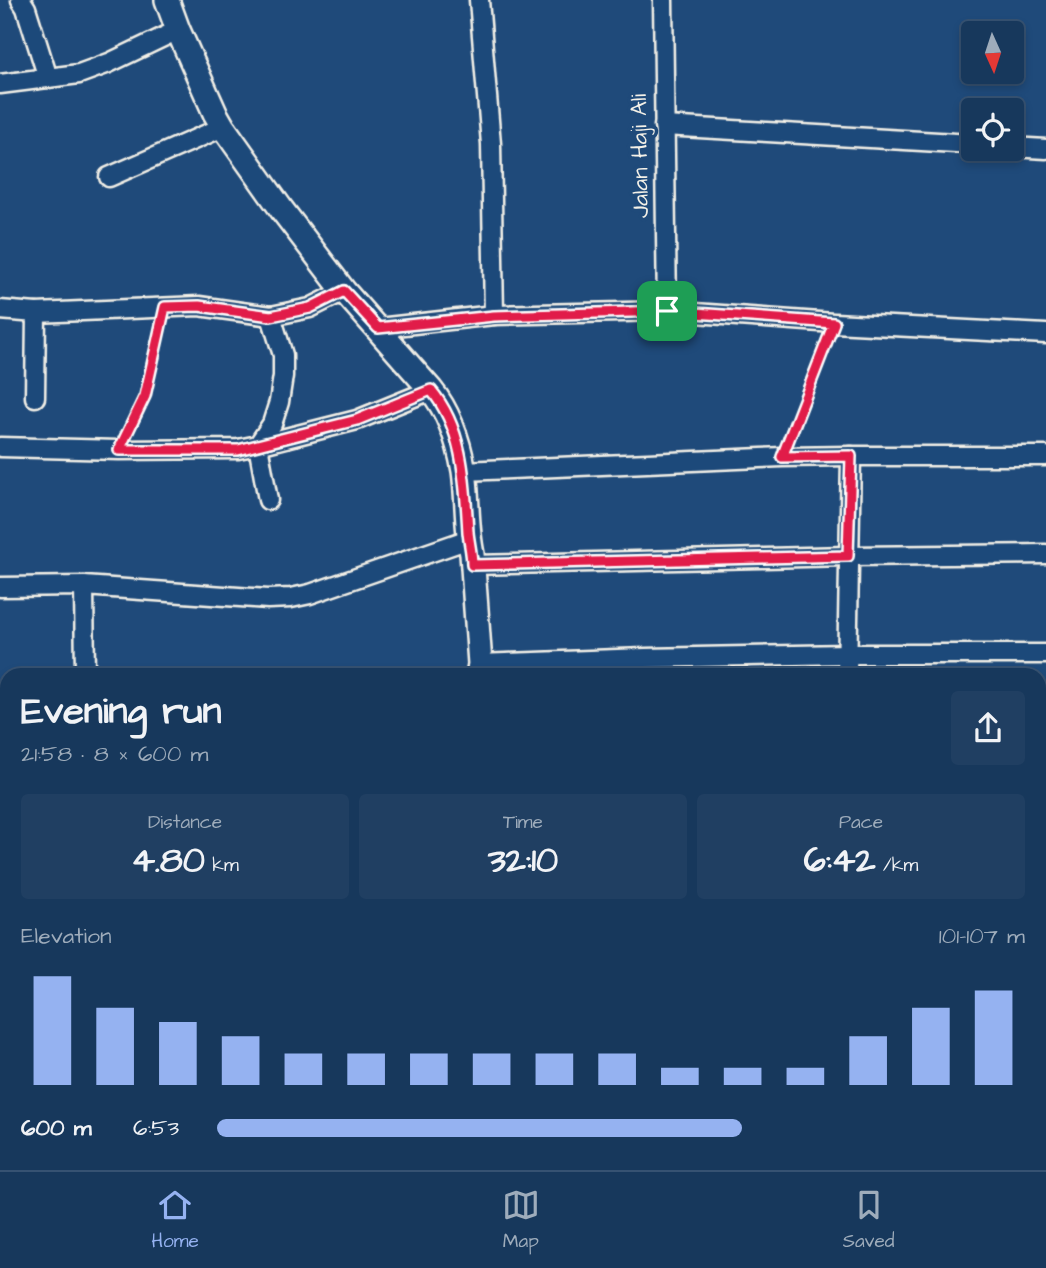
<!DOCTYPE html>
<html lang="en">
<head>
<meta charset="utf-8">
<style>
	body { margin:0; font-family:"Architects Daughter",sans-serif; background:#203f62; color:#f1f3f6; height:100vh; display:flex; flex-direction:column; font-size:26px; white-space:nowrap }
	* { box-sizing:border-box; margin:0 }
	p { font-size:23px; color:#9eacbb }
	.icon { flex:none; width:38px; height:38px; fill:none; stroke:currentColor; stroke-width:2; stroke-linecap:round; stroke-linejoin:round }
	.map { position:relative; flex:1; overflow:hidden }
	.details { position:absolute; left:0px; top:668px; width:1046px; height:502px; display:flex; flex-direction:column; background:#17385c; border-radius:21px 21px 0 0; box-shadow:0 4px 10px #0003,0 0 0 2px #365272 }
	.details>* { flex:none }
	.needle { width:46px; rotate:177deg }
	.tools { position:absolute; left:961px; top:21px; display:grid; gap:14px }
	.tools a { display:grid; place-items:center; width:63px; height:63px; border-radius:7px; background:#17385c; box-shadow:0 4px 10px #0003,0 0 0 2px #365272; font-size:35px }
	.pin { position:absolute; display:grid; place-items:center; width:60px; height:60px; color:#fff; margin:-30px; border-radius:14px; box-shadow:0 4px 10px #0006 }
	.round { display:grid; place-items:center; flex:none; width:74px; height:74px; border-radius:7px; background:#203f62 }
	.headline { display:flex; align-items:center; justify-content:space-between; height:119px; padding:0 21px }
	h1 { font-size:38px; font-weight:700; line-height:52px }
	.stats { display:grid; grid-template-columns:repeat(3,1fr); gap:10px; height:119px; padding:7px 21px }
	.stats div { display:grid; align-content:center; border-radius:7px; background:#203f62; text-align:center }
	.stats b { font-size:35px; font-weight:700 }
	.stats small { font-size:19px; font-weight:400 }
	.stats p { font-size:19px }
	.chart { height:196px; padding:14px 21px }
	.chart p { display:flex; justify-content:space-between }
	.chart svg { width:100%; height:126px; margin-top:7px; stroke:#95b2f1; stroke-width:6 }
	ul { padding:0 21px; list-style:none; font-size:23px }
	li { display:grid; grid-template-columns:112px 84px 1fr; align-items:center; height:52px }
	li i { height:18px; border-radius:9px; background:#95b2f1 }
	.dock { display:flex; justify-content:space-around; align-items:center; height:98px; border-top:2px solid #365272; background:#17385c; font-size:19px; color:#9eacbb }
	.dock a { display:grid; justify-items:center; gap:4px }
	.dock .on { color:#95b2f1 }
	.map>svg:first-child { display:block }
</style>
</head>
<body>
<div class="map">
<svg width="1046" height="1170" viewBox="0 0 1046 1170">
	<rect width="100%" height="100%" fill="#1f4a7a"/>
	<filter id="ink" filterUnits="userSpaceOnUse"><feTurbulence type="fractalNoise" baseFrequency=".0143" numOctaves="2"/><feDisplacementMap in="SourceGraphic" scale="14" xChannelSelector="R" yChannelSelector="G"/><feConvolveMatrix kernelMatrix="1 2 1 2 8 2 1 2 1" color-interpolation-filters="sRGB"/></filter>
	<g filter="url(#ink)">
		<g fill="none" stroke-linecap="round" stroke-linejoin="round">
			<defs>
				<g id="minor">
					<polyline points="21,0 26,8 48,78"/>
					<polyline points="479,0 491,144 494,315"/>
					<polyline points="663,0 667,311"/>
					<polyline points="0,84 79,74 109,63 178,30"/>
					<polyline points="664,126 973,144"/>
					<polyline points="1012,147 1046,149"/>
					<polyline points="109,177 223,127"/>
					<polyline points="0,310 36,313 199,306 271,316 310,308 344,291"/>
					<polyline points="378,328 494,315 667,311 834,323 1046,334"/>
					<polyline points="35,397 36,313"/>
					<polyline points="0,447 119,450 238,449 258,445 272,424 279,402 283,376 283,355 271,316"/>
					<polyline points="464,471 782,457 851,456 1046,456"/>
					<polyline points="268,500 258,445 357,420 431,390"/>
					<polyline points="472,565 848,556 1046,554"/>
					<polyline points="84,586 85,676"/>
					<polyline points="0,587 84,586 268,599 291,598 310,594 469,539"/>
					<polyline points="480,664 645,658 848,654 1046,654"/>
					<polyline points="847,676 851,456"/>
					<polyline points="0,714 7,715"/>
					<polyline points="1040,757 1046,757"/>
					<polyline points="1040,874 1043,951 1040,1006"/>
					<polyline points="1040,1062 1046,1083"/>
					<polyline points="403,1170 403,1164"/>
					<polyline points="519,1170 520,1164"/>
					<polyline points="633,1170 634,1164"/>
					<polyline points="745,1170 745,1164"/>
					<polyline points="862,1170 862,1164"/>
				</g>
				<g id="tertiary">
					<path d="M167 0 178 30 215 113 223 127 282 210 344 291 431 390C449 412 459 443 464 471 468 499 466 527 472 554L480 664 478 676"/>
					<polyline points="213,1170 216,1164"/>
				</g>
			</defs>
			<use href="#minor" stroke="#f4f1e8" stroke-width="23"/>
			<use href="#tertiary" stroke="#f4f1e8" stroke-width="28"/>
			<g stroke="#f4f1e8" stroke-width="4.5" stroke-dasharray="2 5" stroke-linecap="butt">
				<polyline points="128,433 145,396 161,325"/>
				<polyline points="789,440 827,340"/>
				<polyline points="879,1164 941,1170"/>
			</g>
			<use href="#minor" stroke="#1f4a7a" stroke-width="18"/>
			<use href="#tertiary" stroke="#1f4a7a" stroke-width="23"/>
		</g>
	</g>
	<g fill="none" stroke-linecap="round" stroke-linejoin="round" filter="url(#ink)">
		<defs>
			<path id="route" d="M344 291 378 328 494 316 667 311 834 323 782 457 851 456 848 556 472 565C472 553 469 543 468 532 465 483 464 429 431 390L357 420 238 450H119L145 396 165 307 199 306 271 316 310 308Z"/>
		</defs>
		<use href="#route" stroke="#fff" stroke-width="14"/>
		<use href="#route" stroke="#e11d48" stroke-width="9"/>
	</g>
	<g text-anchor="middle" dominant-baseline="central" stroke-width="7" stroke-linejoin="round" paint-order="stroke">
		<g font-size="23" fill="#f4f1e8" stroke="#1f4a7a">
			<text transform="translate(640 156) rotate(-91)">Jalan Haji Ali</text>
		</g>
	</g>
</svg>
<div class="tools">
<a><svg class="needle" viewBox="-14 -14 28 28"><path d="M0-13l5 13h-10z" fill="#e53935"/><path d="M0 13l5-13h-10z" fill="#9eacbb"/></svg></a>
<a><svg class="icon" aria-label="locate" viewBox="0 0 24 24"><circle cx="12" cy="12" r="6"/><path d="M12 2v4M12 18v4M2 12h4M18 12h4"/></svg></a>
</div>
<div class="pin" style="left:667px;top:311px;background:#1e9e55"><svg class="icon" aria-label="arrive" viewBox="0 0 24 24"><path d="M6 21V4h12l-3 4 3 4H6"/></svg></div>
<section class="details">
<div class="headline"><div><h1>Evening run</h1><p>21:58 · 8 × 600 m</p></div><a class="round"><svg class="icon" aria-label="share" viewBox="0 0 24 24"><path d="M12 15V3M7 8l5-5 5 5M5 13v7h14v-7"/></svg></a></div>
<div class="stats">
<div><p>Distance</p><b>4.80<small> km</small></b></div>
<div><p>Time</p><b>32:10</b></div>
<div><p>Pace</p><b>6:42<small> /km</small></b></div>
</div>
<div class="chart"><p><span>Elevation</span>101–107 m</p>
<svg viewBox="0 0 160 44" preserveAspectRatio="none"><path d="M5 44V6M15 44V17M25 44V22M35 44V27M45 44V33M55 44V33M65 44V33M75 44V33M85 44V33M95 44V33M105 44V38M115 44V38M125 44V38M135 44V27M145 44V17M155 44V11"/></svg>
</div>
<ul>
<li><b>600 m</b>6:53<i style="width:65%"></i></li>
</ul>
</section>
</div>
<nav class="dock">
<a class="on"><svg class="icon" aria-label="home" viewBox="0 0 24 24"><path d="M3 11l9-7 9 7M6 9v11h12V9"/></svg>Home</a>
<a><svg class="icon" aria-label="map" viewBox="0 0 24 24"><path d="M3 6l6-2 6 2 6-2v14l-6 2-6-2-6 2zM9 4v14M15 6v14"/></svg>Map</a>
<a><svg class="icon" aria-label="saved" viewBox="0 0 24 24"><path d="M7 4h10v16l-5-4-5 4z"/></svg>Saved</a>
</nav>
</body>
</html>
